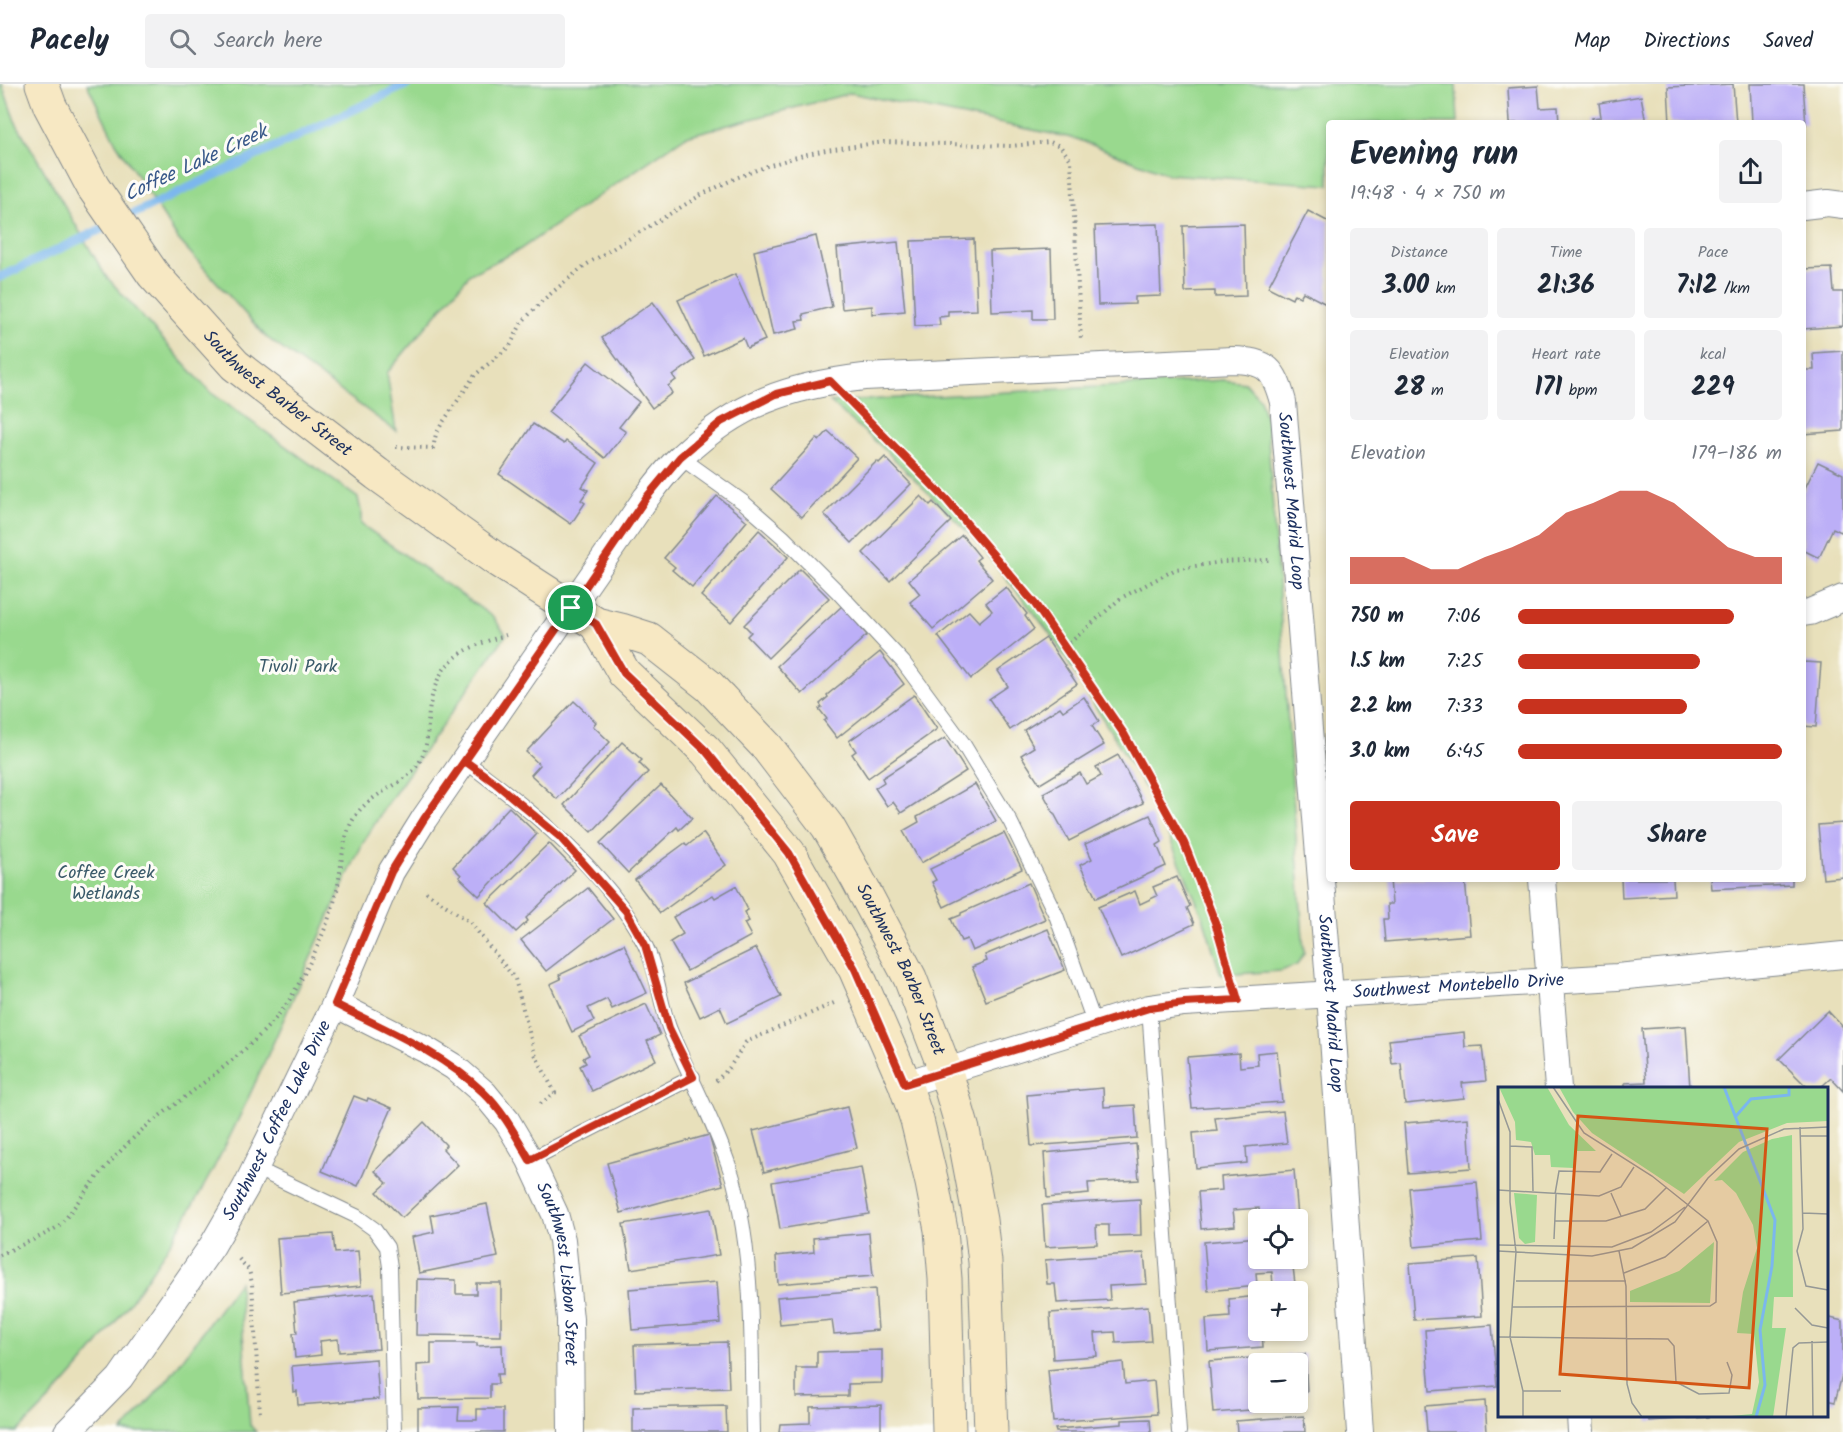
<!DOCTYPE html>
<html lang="en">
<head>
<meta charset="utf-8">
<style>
	body { margin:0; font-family:Kalam,sans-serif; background:#f2f2f3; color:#1f2937; height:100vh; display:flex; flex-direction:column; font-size:22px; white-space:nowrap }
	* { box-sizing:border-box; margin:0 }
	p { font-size:20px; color:#747a83 }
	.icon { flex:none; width:33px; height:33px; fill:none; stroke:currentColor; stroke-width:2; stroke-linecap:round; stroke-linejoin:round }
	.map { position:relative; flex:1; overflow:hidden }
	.drawer { position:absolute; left:1326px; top:36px; width:480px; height:762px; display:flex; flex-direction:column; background:#fff; border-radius:6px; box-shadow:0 3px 9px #0003 }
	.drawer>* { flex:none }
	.tools { position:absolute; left:1248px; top:1125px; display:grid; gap:12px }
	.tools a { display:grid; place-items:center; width:60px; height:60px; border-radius:6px; background:#fff; box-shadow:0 3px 9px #0003; font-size:30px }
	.pin { position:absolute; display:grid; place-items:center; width:51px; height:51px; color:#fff; margin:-26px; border:3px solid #fff; border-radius:50%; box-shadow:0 2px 6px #0007 }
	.round { display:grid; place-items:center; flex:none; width:63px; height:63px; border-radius:6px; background:#f2f2f3 }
	.headline { display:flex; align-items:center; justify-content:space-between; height:102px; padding:0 24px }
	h1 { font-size:33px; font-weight:800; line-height:45px }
	.metrics { display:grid; grid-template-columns:repeat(3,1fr); gap:9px; height:102px; padding:6px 24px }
	.metrics div { display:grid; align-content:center; border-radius:6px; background:#f2f2f3; text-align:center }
	.metrics b { font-size:26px; font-weight:800 }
	.metrics small { font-size:16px; font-weight:400 }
	.metrics p { font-size:16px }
	.chart { height:168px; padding:12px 24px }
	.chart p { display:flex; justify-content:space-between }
	.chart svg { width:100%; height:108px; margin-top:6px; fill:#c8321e; opacity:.7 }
	.cta { display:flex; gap:12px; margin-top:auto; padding:12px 24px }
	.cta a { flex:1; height:69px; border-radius:6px; background:#c8321e; color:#fff; font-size:24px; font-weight:800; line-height:69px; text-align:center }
	.cta a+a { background:#f2f2f3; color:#1f2937 }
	ul { padding:0 24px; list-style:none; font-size:20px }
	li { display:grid; grid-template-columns:96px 72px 1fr; align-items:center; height:45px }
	li i { height:15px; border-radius:8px; background:#c8321e }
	header { display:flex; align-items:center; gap:36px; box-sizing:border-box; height:84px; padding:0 30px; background:#fff; border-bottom:2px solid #e0e1e3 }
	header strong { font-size:28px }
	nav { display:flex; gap:33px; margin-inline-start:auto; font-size:21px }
	.search { width:420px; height:54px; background:#f2f2f3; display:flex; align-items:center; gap:15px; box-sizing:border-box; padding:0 21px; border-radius:6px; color:#747a83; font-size:22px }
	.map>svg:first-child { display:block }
</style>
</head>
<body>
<header>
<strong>Pacely</strong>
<div class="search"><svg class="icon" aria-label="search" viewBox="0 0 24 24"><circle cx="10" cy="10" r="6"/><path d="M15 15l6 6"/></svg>Search here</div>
<nav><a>Map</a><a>Directions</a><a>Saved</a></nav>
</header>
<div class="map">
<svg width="1843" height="1348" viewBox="0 0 1843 1348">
	<rect width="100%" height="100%" fill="#fdfcf7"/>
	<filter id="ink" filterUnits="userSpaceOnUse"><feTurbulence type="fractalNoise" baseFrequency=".0167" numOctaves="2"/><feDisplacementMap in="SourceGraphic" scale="12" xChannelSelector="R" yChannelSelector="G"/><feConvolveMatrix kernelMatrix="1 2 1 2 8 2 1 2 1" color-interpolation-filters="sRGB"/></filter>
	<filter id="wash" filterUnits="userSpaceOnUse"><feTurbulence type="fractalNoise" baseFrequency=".008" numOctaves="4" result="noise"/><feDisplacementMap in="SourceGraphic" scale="24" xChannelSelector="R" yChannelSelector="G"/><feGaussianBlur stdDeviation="1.35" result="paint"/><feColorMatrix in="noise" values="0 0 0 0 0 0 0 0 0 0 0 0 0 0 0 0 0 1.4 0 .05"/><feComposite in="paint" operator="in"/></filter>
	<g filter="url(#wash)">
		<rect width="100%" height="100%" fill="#e8e0bb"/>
		<g fill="#99d98e" stroke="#5a8476" stroke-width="1.5">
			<path d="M0 0H2L15 37 105 191 210 308 358 414 361 427V440L493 533 506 551 383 726 363 759C317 853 279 952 233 1046 181 1153 104 1267 17 1348H0Z"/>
			<polygon points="87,0 1456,0 1458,39 1329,39 1329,101 1167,90 1077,55 851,9 686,52 519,166 470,190 387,289 396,347 266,253 178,155 116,59"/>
			<polygon points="1224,296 1245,299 1260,315 1267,339 1304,869 1297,881 1281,887 1221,891 1203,833 1154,718 1052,552 977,457 882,363 830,318"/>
			<polygon points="239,1198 250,1341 256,1348 122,1348 169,1294"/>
		</g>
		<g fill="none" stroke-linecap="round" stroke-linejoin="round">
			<polyline stroke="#7bb7ed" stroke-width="9" points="0,193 408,0"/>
		</g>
		<g id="blocks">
			<g fill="#bcaff7">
				<polygon points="1733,0 1736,39 1670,39 1668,3"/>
				<polygon points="1750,0 1803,0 1806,41 1803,41 1803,39 1752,39"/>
				<polygon points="1538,2 1540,24 1558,23 1559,39 1510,39 1508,4"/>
				<polygon points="1641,12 1646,39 1593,39 1592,34 1601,33 1599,19"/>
				<polygon points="1308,127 1329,138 1328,221 1303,208 1300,213 1294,210 1292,215 1268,203"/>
				<polygon points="1158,140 1161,212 1135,213 1135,220 1098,221 1095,142"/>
				<polygon points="1244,140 1246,212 1215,213 1215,207 1185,208 1183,142"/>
				<polygon points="816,152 832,223 803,230 804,236 796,237 798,245 773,251 754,167"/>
				<polygon points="974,155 977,226 948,227 948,232 939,233 940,241 915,242 911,157"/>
				<polygon points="898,158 905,227 872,230 872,222 842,225 837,164"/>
				<polygon points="1051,165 1053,235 1033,235 1033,226 992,228 990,167"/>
				<polygon points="1832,184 1834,208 1843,208 1843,242 1803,245 1803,185"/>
				<polygon points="735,190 765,256 747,264 743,254 704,272 678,216"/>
				<polygon points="653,218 695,276 673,292 676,296 668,302 672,309 652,324 602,254"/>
				<polygon points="1843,267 1843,347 1803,350 1803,286 1814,286 1813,269"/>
				<polygon points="588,278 639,318 619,343 626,348 605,374 548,328"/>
				<polygon points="533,340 564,360 566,357 598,379 582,403 588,406 581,416 585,419 571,440 499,390"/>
				<polygon points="828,347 857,374 802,433 771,405 817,354 819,357"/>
				<polygon points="885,373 911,400 852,459 824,430 877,377 879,379"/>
				<polygon points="1818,378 1843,390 1843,445 1841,448 1833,444 1819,474 1803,466 1803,408"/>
				<polygon points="717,412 747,437 692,503 672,486 675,483 664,474"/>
				<polygon points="921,412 930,421 933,418 951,437 890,497 863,469"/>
				<polygon points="759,446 788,473 731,538 701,512"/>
				<polygon points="962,451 980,473 976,476 992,495 933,545 910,518 920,510 909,496"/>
				<polygon points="800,485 829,514 768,574 747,552 751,548 744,541"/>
				<polygon points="1006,503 1027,530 1025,532 1034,545 971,595 938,552 969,527 979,538 992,527 986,519"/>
				<polygon points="842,522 867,551 802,610 777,582"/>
				<polygon points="1046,554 1077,600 1010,646 989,615 1008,602 998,587"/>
				<polygon points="880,568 904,600 837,654 824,637 827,635 819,625 822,623 820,620 828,613 827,611"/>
				<polygon points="1803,578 1821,579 1816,643 1803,642"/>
				<polygon points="914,611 937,645 868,694 852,670 856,667 849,657"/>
				<polygon points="1084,613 1099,637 1092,642 1104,661 1040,700 1021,671 1034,663 1024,646 1060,623 1063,627"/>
				<polygon points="574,617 596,638 593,642 610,658 557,715 531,691 540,681 526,668"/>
				<polygon points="945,654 966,687 901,729 893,718 887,722 875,704 884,698 882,694"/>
				<polygon points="622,658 642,676 639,679 648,688 592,748 564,721"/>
				<polygon points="1118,671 1143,719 1069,757 1043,709 1080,689 1086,700 1101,692 1096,683"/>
				<polygon points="975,700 996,737 921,779 903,747 919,738 917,733"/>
				<polygon points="661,701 692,734 679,746 677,743 628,789 600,759"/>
				<polygon points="509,723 537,750 479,812 459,793 461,791 453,783"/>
				<polygon points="1150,731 1162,758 1157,761 1166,782 1096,814 1080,781 1092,775 1085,760"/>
				<polygon points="1843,739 1843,793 1823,795 1818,741"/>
				<polygon points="703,749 726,781 660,829 635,796 685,759 687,762"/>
				<polygon points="1004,749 1022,785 944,823 932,798 936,796 930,785"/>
				<polygon points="549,759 575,786 526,834 528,837 516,848 487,819"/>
				<polygon points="1177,793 1190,822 1187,824 1194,840 1121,874 1098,823 1135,807 1140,820 1157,812 1153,803"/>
				<polygon points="1390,795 1465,795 1470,851 1385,858 1383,835 1388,835 1387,820 1392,820"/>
				<polygon points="1621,795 1673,795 1674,811 1622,814"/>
				<polygon points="1710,795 1792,795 1792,801 1711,805"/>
				<polygon points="1029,799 1045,835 972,867 967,855 961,857 951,835 961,831 961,829"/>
				<polygon points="736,802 748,826 744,828 749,837 744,839 751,852 687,887 670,858 683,850 673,833 713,811 715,814"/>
				<polygon points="588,804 613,835 546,887 521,856"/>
				<polygon points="1048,845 1065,886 986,917 972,883 987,877 985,871"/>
				<polygon points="624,860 647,909 612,925 607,915 588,924 594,937 572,948 550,900 561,895 559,891"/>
				<polygon points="756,864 781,913 727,939 720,923 700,933 684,899"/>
				<polygon points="646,920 660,951 647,957 656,976 592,1007 580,982 586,979 583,974 589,971 579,952"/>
				<polygon points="1828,927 1843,943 1843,1007 1831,994 1820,1004 1808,1004 1779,975"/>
				<polygon points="1686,942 1690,1004 1625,1004 1625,999 1646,998 1642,945"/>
				<polygon points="1464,948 1465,963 1482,962 1486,997 1462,999 1464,1014 1405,1020 1401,979 1392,980 1389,956"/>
				<polygon points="1277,967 1282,1018 1192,1024 1187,973 1239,969 1240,983 1258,981 1257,969"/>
				<polygon points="1103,1004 1104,1023 1135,1021 1137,1054 1031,1062 1027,1011"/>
				<polygon points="354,1012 367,1017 368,1014 392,1024 358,1102 322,1087"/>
				<polygon points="847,1023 857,1064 764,1088 753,1047"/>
				<polygon points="1283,1027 1287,1059 1246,1063 1247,1079 1196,1084 1193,1049 1217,1047 1215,1034"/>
				<polygon points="1468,1034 1471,1084 1408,1089 1404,1039"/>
				<polygon points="424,1038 446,1061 443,1065 458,1081 402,1134 377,1108 387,1099 375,1087"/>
				<polygon points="709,1051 723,1101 621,1129 607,1079"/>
				<polygon points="1136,1060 1139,1096 1088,1099 1089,1110 1047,1114 1044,1069"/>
				<polygon points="861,1083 869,1130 780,1145 772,1098"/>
				<polygon points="1294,1086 1298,1133 1260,1136 1259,1124 1233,1126 1235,1142 1201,1145 1198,1108 1222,1106 1221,1093"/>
				<polygon points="1477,1098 1482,1157 1414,1163 1409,1104"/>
				<polygon points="1140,1115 1141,1151 1109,1152 1109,1141 1096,1141 1097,1160 1045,1163 1042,1121"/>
				<polygon points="487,1120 498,1173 419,1189 412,1153 434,1148 431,1131"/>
				<polygon points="711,1125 719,1171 631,1185 623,1140"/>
				<polygon points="869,1149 873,1192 778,1200 776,1172 814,1168 813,1154"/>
				<polygon points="333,1150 335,1169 358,1167 361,1202 281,1209 277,1154"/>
				<polygon points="1258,1153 1258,1174 1292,1174 1295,1200 1273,1202 1272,1188 1256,1189 1257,1202 1208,1207 1204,1158"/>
				<polygon points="1144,1169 1147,1200 1109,1202 1110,1216 1057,1219 1055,1200 1047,1200 1045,1176"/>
				<polygon points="1478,1174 1482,1232 1414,1236 1410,1179"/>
				<polygon points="417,1195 456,1196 456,1210 476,1210 476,1199 501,1199 501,1252 416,1251"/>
				<polygon points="717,1198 720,1239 632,1246 629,1205"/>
				<polygon points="875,1205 878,1246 834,1250 832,1236 780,1241 777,1213"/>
				<polygon points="374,1209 379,1265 339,1268 338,1255 320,1257 321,1271 295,1274 293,1249 297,1249 294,1218"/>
				<polygon points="1258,1212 1258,1246 1262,1246 1263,1263 1208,1267 1206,1235 1230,1233 1229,1215"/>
				<polygon points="1148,1222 1151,1257 1116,1259 1115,1248 1095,1249 1097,1272 1053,1275 1050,1229"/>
				<polygon points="1826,1233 1843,1237 1843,1287 1835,1318 1826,1316"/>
				<polygon points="1492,1241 1497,1302 1430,1307 1425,1246"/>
				<polygon points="727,1258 729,1304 636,1307 634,1261"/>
				<polygon points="431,1259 477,1259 477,1262 502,1261 503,1290 497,1290 498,1300 490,1300 490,1314 418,1315 417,1281 431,1280"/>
				<polygon points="882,1266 882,1299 848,1300 848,1312 796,1313 796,1284 817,1284 817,1268"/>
				<polygon points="1305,1270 1307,1308 1300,1308 1300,1325 1281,1326 1281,1318 1298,1318 1298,1280 1258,1280 1258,1318 1262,1318 1262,1325 1213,1329 1209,1277"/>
				<polygon points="376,1275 379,1315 298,1321 297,1307 294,1308 292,1282"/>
				<polygon points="1123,1278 1125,1300 1154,1297 1157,1330 1053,1338 1048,1286"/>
				<polygon points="1485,1317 1487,1348 1427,1348 1425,1322"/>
				<polygon points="881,1321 881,1348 779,1348 780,1340 810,1339 810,1323"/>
				<polygon points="726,1322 727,1348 633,1348 633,1324"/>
				<polygon points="459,1323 458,1336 477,1336 477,1325 503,1325 503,1348 418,1348 418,1324"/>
				<polygon points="1304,1332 1305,1348 1237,1348 1236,1337"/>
				<polygon points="1648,1332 1709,1332 1709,1333 1649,1337"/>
				<polygon points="1150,1335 1151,1348 1056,1348 1055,1345 1122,1340 1122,1336"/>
			</g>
		</g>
	</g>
	<g filter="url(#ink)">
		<use href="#blocks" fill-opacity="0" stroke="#82888c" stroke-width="1.5"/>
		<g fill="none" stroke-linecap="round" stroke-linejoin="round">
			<defs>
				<g id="lane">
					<polyline points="680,373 743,418 783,453 837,507 903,578 962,658 1010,737 1056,831 1095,941"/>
					<path d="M465 677C530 725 606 786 644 859 658 886 659 918 670 946 690 994 716 1041 732 1091 736 1103 738 1115 740 1127 754 1199 751 1274 753 1348"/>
					<polyline points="1149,924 1179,1348"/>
					<polyline points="530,1076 693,993"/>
					<polyline points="255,1084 356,1132 374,1145 387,1163 390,1183 394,1348"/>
				</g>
				<g id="street">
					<polyline points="1803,122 1828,119 1843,121"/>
					<polyline points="1803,529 1810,528 1843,514"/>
					<polyline points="1542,795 1558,1004"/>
					<path id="s1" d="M335 920 426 966 454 983 484 1009 507 1037 530 1076 555 1130 562 1156 570 1235 571 1348"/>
					<path id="s2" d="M905 1000 1149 924 1184 919 1617 893 1843 871"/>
					<polyline points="1580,1332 1581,1348"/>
					<path id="s3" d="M67 1348 120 1294 212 1162 246 1103 335 920 391 788 424 735 646 414C657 400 668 384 682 372 738 319 789 302 864 293L1233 276C1267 277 1274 285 1283 318L1330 910 1360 1348"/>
				</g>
				<g id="secondary">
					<path id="s4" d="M42 0 50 22 93 103 153 190 235 281 377 390 497 476 596 540 621 546 649 555 709 602 767 663 828 743 857 794 910 894 946 988 963 1046 980 1136 985 1178 991 1348"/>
					<polyline points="596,540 624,589 706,667 789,769 855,885 905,1000 917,1036 932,1099 941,1146 945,1195 949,1348"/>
				</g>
			</defs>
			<use href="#lane" stroke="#82888c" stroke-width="16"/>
			<use href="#street" stroke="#82888c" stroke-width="28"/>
			<use href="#secondary" stroke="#82888c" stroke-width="35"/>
			<g stroke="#82888c" stroke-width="4" stroke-dasharray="1.5 4.5" stroke-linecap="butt">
				<polyline points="856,323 946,415 1035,520 1124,650 1184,759 1215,838 1230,888"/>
				<polyline points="396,363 433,364 436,350 441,341 475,291 510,262 522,238 542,217 584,182 701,111 736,94 767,82 803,71 826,66 884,58 1011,62 1050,58 1060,62 1071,76 1081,256"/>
				<polyline points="1065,563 1121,514 1176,485 1222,478 1269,476"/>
				<polyline points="426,808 470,838 515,895 535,970 555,1009 540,1020"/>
				<polyline points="716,997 729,984 746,958 834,919"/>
				<path d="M0 1171C17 1162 43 1153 57 1143 67 1135 75 1121 83 1111 101 1088 119 1067 141 1047 152 1037 165 1028 177 1019 214 991 265 954 290 915 307 887 328 843 336 811 341 790 341 765 349 744 364 706 404 706 420 677 429 661 427 645 429 628 436 577 460 565 506 551"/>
				<polyline points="239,1175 249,1186 252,1199 260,1330"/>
			</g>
			<use href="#lane" stroke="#fff" stroke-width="14"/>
			<use href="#street" stroke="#fff" stroke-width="26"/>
			<use href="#secondary" stroke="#f7e8c3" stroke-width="33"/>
		</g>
	</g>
	<g fill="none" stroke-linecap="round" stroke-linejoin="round" filter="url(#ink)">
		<defs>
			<path id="route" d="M571 524 424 735 391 788 335 920C386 946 441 968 483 1008 503 1027 516 1052 530 1076L693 993 669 944 645 861 626 827 560 753 494 698 465 677 571 524 596 540 624 589 706 667 789 769 855 885 905 1000 1149 924 1184 919 1238 916 1215 838 1184 759 1124 650 1035 520 946 415 830 297 776 310 721 338 680 373 646 414 571 524"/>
		</defs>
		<use href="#route" stroke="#fff" stroke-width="12"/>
		<use href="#route" stroke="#c8321e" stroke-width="8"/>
	</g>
	<g text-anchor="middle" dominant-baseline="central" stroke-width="6" stroke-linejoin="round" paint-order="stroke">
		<g font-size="18" fill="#1b2f5e" stroke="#fdfcf7">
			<text stroke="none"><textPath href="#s4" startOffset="394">Southwest Barber Street</textPath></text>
			<text stroke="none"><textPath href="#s3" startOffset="1904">Southwest Madrid Loop</textPath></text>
			<text stroke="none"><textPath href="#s4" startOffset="1264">Southwest Barber Street</textPath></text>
			<text stroke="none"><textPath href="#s2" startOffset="566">Southwest Montebello Drive</textPath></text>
			<text stroke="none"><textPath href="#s3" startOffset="2408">Southwest Madrid Loop</textPath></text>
			<text stroke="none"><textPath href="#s3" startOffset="378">Southwest Coffee Lake Drive</textPath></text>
			<text stroke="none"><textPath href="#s1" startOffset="375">Southwest Lisbon Street</textPath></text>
		</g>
		<g font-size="18" fill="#3a5a6a" stroke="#fdfcf7">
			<text x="298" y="583">Tivoli Park</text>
			<text x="106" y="789">Coffee Creek<tspan x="106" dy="21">Wetlands</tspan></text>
		</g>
		<g font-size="20" font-style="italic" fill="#385889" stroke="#fdfcf7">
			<text transform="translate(196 80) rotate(-25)">Coffee Lake Creek</text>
		</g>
	</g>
	<g transform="translate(1498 1003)">
		<rect width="330" height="330" fill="#e8e0bb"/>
		<path d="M1 0H49L71 38 98 64H78L76 81 53 80 52 68H37L33 55 18 53 17 35ZM61 0H330V34L289 36 241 55 186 107 94 46 75 25ZM294 48 295 210H276L274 241H288L275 330H223L254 327 261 295 256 247 239 246 245 205 259 161 255 138 238 106 224 93 216 94 245 65 274 52ZM16 106 39 108 37 155 27 157 21 151ZM216 155 212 216 132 215V204L181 184Z" fill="#99d98e"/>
		<path fill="none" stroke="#7bb7ed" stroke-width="3" d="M226 0 277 133 274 179 262 243 267 298 258 330M238 29 253 12 291 8V0"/>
		<path fill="none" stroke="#969996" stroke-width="1.5" d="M0 12 12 45V115L18 165 12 250 25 304V330M302 40 305 142 299 164 308 199 330 203M303 49H330M12 59 34 60 35 104M0 103 101 109 123 100 136 80M113 106 123 129M57 107 61 84 102 85 114 67M305 126 330 127M57 134H108L147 122 169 100M56 152 58 107M0 158 114 160 153 145 187 120M0 164 94 169 134 161 177 135 210 91 241 62 286 42 330 40M121 164 128 199 129 297 134 316 144 330M126 186 167 170 210 134M18 194H128M14 220 212 219 218 215 219 155 210 134 154 89 86 46 55 0M297 221 314 238 330 241M0 250 170 252 176 259 178 295 201 307 231 306 234 288 229 275M314 254 315 330M25 304H63M288 330 295 261 301 256 330 255"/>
		<path fill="#d45514" fill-opacity="0.15" stroke="#d45514" stroke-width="3" d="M80 29 269 42 251 301 62 287Z"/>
		<rect width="330" height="330" fill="none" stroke="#1b2f5e" stroke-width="3"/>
	</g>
</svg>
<div class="tools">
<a><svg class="icon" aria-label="locate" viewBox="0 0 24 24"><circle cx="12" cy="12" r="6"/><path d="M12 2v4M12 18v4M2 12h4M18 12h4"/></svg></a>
<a>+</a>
<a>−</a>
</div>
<div class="pin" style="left:571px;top:524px;background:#1e9e55"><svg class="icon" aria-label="arrive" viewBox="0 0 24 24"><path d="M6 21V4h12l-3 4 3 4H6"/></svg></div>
<section class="drawer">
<div class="headline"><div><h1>Evening run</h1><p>19:48 · 4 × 750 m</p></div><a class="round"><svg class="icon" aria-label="share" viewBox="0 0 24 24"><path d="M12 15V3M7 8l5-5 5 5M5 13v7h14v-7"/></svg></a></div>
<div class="metrics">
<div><p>Distance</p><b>3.00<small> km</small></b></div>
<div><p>Time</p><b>21:36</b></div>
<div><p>Pace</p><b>7:12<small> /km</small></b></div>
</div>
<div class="metrics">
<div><p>Elevation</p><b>28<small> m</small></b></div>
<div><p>Heart rate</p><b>171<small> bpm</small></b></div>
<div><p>kcal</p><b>229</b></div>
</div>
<div class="chart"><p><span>Elevation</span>179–186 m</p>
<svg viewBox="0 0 160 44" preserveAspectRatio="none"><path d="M0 44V33L10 33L20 33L30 38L40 38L50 33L60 29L70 24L80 15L90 11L100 6L110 6L120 11L130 20L140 29L150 33L160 33V44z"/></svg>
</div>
<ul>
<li><b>750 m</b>7:06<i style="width:82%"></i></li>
<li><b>1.5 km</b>7:25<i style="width:69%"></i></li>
<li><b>2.2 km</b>7:33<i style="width:64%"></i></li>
<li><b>3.0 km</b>6:45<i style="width:100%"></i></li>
</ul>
<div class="cta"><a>Save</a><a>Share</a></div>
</section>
</div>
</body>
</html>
